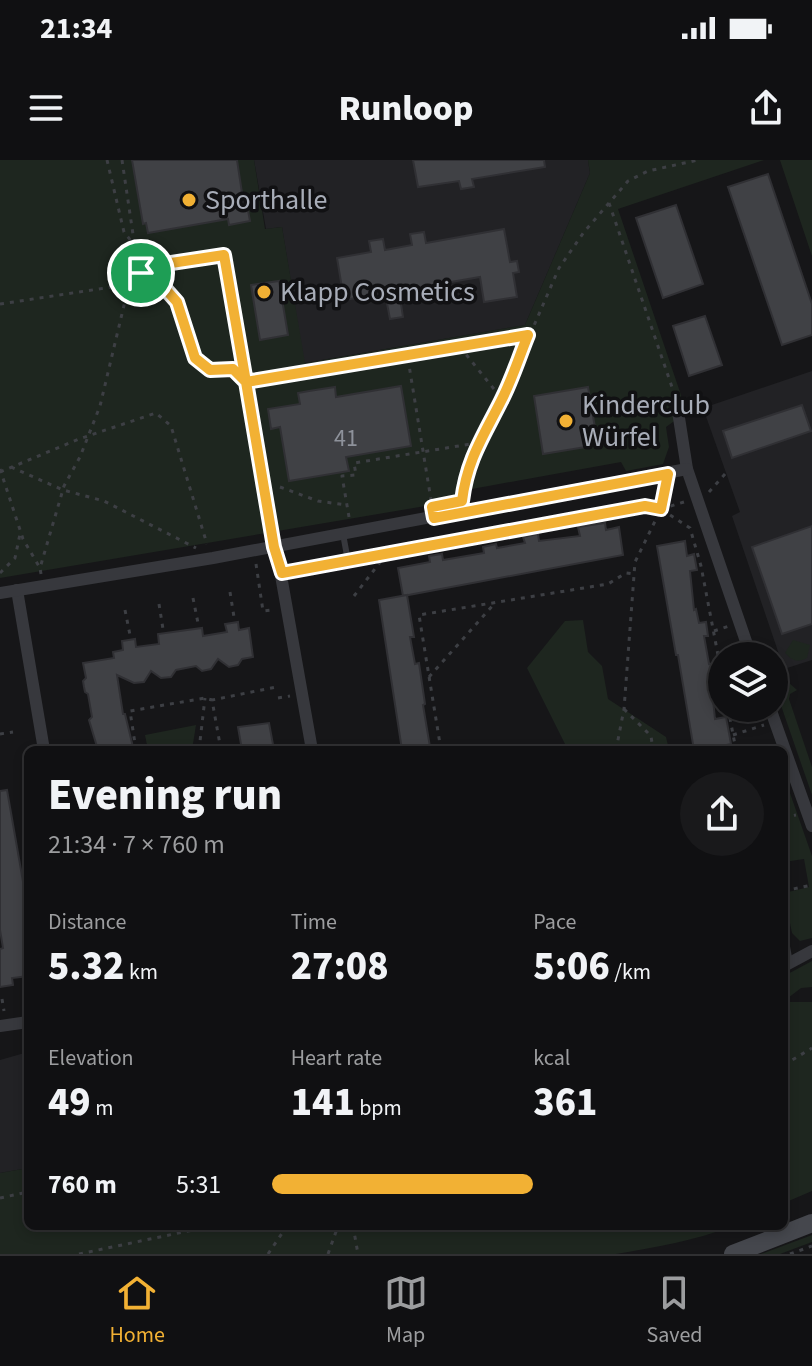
<!DOCTYPE html>
<html lang="en">
<head>
<meta charset="utf-8">
<style>
	body { margin:0; font-family:"Source Sans 3",sans-serif; background:#19191b; color:#f1f3f6; height:100vh; display:flex; flex-direction:column; font-size:30px; white-space:nowrap }
	* { box-sizing:border-box; margin:0 }
	p { font-size:26px; color:#9c9d9f }
	.icon { flex:none; width:44px; height:44px; fill:none; stroke:currentColor; stroke-width:2; stroke-linecap:round; stroke-linejoin:round }
	.map { position:relative; flex:1; overflow:hidden }
	.details { position:absolute; left:24px; top:586px; width:764px; height:484px; display:flex; flex-direction:column; background:#101012; border-radius:12px; box-shadow:0 4px 12px #0003,0 0 0 2px #303032 }
	.details>* { flex:none }
	.tools { position:absolute; left:708px; top:482px; display:grid; gap:16px }
	.tools a { display:grid; place-items:center; width:80px; height:80px; border-radius:50%; background:#101012; box-shadow:0 4px 12px #0003,0 0 0 2px #303032; font-size:40px }
	.pin { position:absolute; display:grid; place-items:center; width:68px; height:68px; color:#fff; margin:-34px; border:4px solid #fff; border-radius:50%; box-shadow:0 2px 8px #0007 }
	.round { display:grid; place-items:center; flex:none; width:84px; height:84px; border-radius:42px; background:#19191b }
	.summary { display:flex; align-items:center; justify-content:space-between; height:136px; padding:0 24px }
	h1 { font-size:44px; font-weight:800; line-height:60px }
	.metrics { display:grid; grid-template-columns:repeat(3,1fr); gap:12px; height:136px; padding:8px 24px }
	.metrics div { display:grid; align-content:center }
	.metrics b { font-size:40px; font-weight:800 }
	.metrics small { font-size:22px; font-weight:400 }
	.metrics p { font-size:22px }
	ul { padding:0 24px; list-style:none; font-size:26px }
	li { display:grid; grid-template-columns:128px 96px 1fr; align-items:center; height:60px }
	li i { height:20px; border-radius:10px; background:#f2b134 }
	.status { display:flex; justify-content:space-between; align-items:center; height:56px; padding:0 40px; background:#101012; direction:ltr }
	.status svg { height:22px; fill:currentColor }
	header { display:flex; justify-content:space-between; align-items:center; height:104px; padding:0 24px; background:#101012; font-size:36px; font-weight:800 }
	.tab-bar { display:flex; justify-content:space-around; align-items:center; height:112px; border-top:2px solid #303032; background:#101012; font-size:22px; color:#9c9d9f }
	.tab-bar a { display:grid; justify-items:center; gap:4px }
	.tab-bar .active { color:#f2b134 }
	.map>svg:first-child { display:block }
</style>
</head>
<body>
<div class="status"><b>21:34</b><svg viewBox="0 0 49 12"><path d="M0 12V9h3v3zM5 12V6h3v6zM10 12V3h3v9zM15 12V0h3v12zM26 1h20v11H26zM47 4h2v5h-2z"/></svg></div>
<header><svg class="icon" aria-label="menu" viewBox="0 0 24 24"><path d="M4 6h16M4 12h16M4 18h16"/></svg>Runloop<svg class="icon" aria-label="share" viewBox="0 0 24 24"><path d="M12 15V3M7 8l5-5 5 5M5 13v7h14v-7"/></svg></header>
<div class="map">
<svg width="812" height="1094" viewBox="0 0 812 1094">
	<rect width="100%" height="100%" fill="#161618"/>
	<g fill="#222225">
		<polygon points="254,0 588,0 590,13 525,165 304,203 282,67 266,69"/>
		<polygon points="812,211 812,500 784,509 732,356 740,352 703,248"/>
		<polygon points="28,892 28,1008 0,1013 0,900"/>
	</g>
	<g fill="#1e261f">
		<polygon points="0,0 254,0 265,69 282,67 305,203 525,165 590,13 588,0 764,0 618,49 681,235 684,254 666,267 669,287 663,304 626,311 621,302 461,331 455,341 0,418"/>
		<polygon points="780,0 812,0 812,96"/>
		<polygon points="583,460 588,492 602,506 608,539 666,577 669,590 568,590 527,508 565,461"/>
		<path d="M793 480 810 485 807 498C797 503 793 501 785 493Z"/>
		<polygon points="789,523 797,530 790,534 789,539 812,607 812,635 776,531"/>
		<polygon points="196,565 192,590 148,590 145,575"/>
		<polygon points="784,616 812,696 812,778 800,781 792,773 784,733 809,727 804,699 784,702"/>
		<polygon points="812,801 812,827 801,828 784,841 784,816"/>
		<polygon points="784,842 812,842 812,1031 784,1043"/>
		<path d="M28 1008V1066H732C695 1081 656 1087 616 1094H0V1013Z"/>
		<polygon points="812,1075 812,1082 780,1094 761,1094"/>
	</g>
	<g fill="#404145" stroke="#303034" stroke-width="2">
		<polygon points="132,0 237,0 244,46 247,45 250,61 229,65 228,59 148,73 146,63 143,64"/>
		<polygon points="413,0 544,0 545,7 472,19 474,27 461,29 459,21 418,27"/>
		<polygon points="768,14 812,144 812,175 782,185 728,27"/>
		<polygon points="676,45 703,124 663,138 636,58"/>
		<polygon points="504,69 510,102 517,101 519,112 513,113 517,137 484,142 480,117 399,131 403,157 390,159 385,133 344,140 337,98 371,92 369,81 383,79 385,90 412,85 410,74 424,72 426,83"/>
		<polygon points="279,121 288,175 260,180 251,125"/>
		<polygon points="705,156 722,205 689,216 673,166"/>
		<polygon points="401,226 411,286 346,297 349,311 289,321 280,267 271,269 268,249 300,244 298,233 309,231 335,227 336,237"/>
		<polygon points="588,227 598,285 543,294 534,236"/>
		<polygon points="802,245 811,271 732,298 723,271"/>
		<polygon points="605,363 606,370 619,367 623,395 403,436 398,408 430,402 429,396 442,394 443,400 484,393 483,387 496,384 497,388 525,383 523,377 538,374 539,381 580,376 578,367"/>
		<polygon points="812,366 812,464 782,474 752,387"/>
		<polygon points="685,381 687,396 694,394 697,410 690,411 694,450 696,449 699,463 706,462 708,476 704,476 709,504 716,503 718,517 711,519 715,559 726,557 729,573 731,584 722,586 723,590 694,590 678,495 676,495 657,386"/>
		<polygon points="407,435 414,477 410,477 415,504 419,503 425,544 423,545 430,587 426,588 426,590 402,590 379,440"/>
		<polygon points="238,462 239,470 249,468 253,497 242,499 238,505 229,507 218,499 211,509 202,511 196,506 176,510 171,517 161,518 151,511 144,522 134,523 117,515 123,554 125,554 133,587 129,590 98,590 89,560 92,557 88,534 85,532 84,527 83,521 86,518 83,503 114,498 113,492 123,490 122,481 135,479 136,487 159,484 158,474 202,468 203,476 227,472 225,464"/>
		<polygon points="269,563 274,590 242,590 238,567"/>
		<polygon points="7,630 28,750 28,816 12,818 13,825 0,827 0,789 3,788 0,770 0,631"/>
	</g>
	<g fill="none" stroke-linecap="round" stroke-linejoin="round">
		<g stroke="#3d3f44" stroke-width="3" stroke-dasharray="4 6" stroke-linecap="butt">
			<polyline points="107,0 124,72 132,82"/>
			<polyline points="122,0 138,108 141,113 161,124 177,142 195,198 210,210 231,209"/>
			<polyline points="609,43 674,233"/>
			<polyline points="138,108 159,105"/>
			<polyline points="0,144 125,125 141,113 159,112"/>
			<polyline points="460,187 502,239"/>
			<polyline points="409,195 528,175"/>
			<polyline points="408,199 432,346"/>
			<polyline points="11,307 63,330 104,341 196,388"/>
			<polyline points="0,309 23,379 40,408"/>
			<polyline points="0,312 79,279 156,253 171,266 207,384"/>
			<polyline points="280,327 318,341 346,345"/>
			<polyline points="709,332 726,313"/>
			<polyline points="462,339 465,314 477,283 502,239 559,108 584,72 628,21 648,11 698,0"/>
			<polyline points="661,349 684,342"/>
			<polyline points="349,357 342,316 356,315 354,303 477,283"/>
			<polyline points="357,399 645,346 661,349 690,368 701,406 722,516"/>
			<polyline points="256,404 263,451 272,450"/>
			<polyline points="294,411 337,403"/>
			<polyline points="0,413 15,398 20,374"/>
			<polyline points="41,414 40,408 64,326 80,297 100,246 126,137 125,125"/>
			<polyline points="230,432 234,457"/>
			<polyline points="354,436 388,392"/>
			<polyline points="193,438 198,463"/>
			<polyline points="159,444 163,469"/>
			<polyline points="125,450 130,475"/>
			<polyline points="714,471 729,466"/>
			<polyline points="429,517 495,443"/>
			<polyline points="278,538 290,536"/>
			<polyline points="728,548 736,590"/>
			<polyline points="624,549 651,576 653,590"/>
			<polyline points="0,574 13,572"/>
			<polyline points="733,575 764,565"/>
			<polyline points="136,590 130,551 205,538 212,540"/>
			<polyline points="199,590 205,538"/>
			<polyline points="221,590 212,540 276,527"/>
			<polyline points="441,590 419,455 608,424 626,413 634,414"/>
			<polyline points="616,590 624,549 635,402 661,349 665,326"/>
			<polyline points="784,657 796,655"/>
			<polyline points="784,731 812,725"/>
			<polyline points="2,839 4,851"/>
			<polyline points="784,905 812,888"/>
			<polyline points="0,1038 28,1032"/>
			<polyline points="353,1066 358,1094"/>
			<polyline points="79,1094 212,1066"/>
			<polyline points="268,1094 287,1066"/>
			<polyline points="328,1094 338,1066"/>
			<polyline points="790,1094 812,1086"/>
		</g>
		<g stroke="#37383d" stroke-width="6">
			<polyline points="246,222 398,197"/>
			<polyline points="343,374 348,401"/>
			<polyline points="784,770 790,803"/>
		</g>
		<g stroke="#37383d" stroke-width="12">
			<polyline points="170,104 224,95 312,590"/>
			<polyline points="677,245 687,309 751,496"/>
			<polyline points="17,430 44,590"/>
			<polyline points="0,433 213,398 687,309"/>
			<polyline points="770,548 812,666"/>
			<polyline points="784,806 812,791"/>
			<polyline points="0,866 28,862"/>
		</g>
		<polyline stroke="#45474d" stroke-width="18" points="733,1094 812,1063"/>
	</g>
	<g fill="none" stroke-linecap="round" stroke-linejoin="round">
		<defs>
			<path id="route" d="M141 113 161 124 177 142 195 198 210 210 233 209 246 222 274 387 282 413 645 346 661 349 668 314 434 358 432 347 462 341C467 300 483 277 501 241 512 220 519 197 528 175L246 222 224 95 138 108 141 113"/>
		</defs>
		<use href="#route" stroke="#fff" stroke-width="16"/>
		<use href="#route" stroke="#f2b134" stroke-width="10"/>
	</g>
	<g fill="#f2b134" stroke="#111113" stroke-width="3">
		<circle cx="189" cy="40" r="8"/>
		<circle cx="264" cy="132" r="8"/>
		<circle cx="566" cy="261" r="8"/>
	</g>
	<g text-anchor="middle" dominant-baseline="central" stroke-width="7" stroke-linejoin="round" paint-order="stroke">
		<g font-size="24" fill="#8e929b">
			<text x="346" y="278">41</text>
		</g>
		<g font-size="28" fill="#a8adb8" stroke="#111113" text-anchor="start">
			<text x="205" y="40">Sporthalle</text>
			<text x="280" y="132">Klapp Cosmetics</text>
			<text x="582" y="245">Kinderclub<tspan x="582" dy="32">Würfel</tspan></text>
		</g>
	</g>
</svg>
<div class="tools">
<a><svg class="icon" aria-label="layers" viewBox="0 0 24 24"><path d="M12 4l9 5-9 5-9-5zM3 14l9 5 9-5"/></svg></a>
</div>
<div class="pin" style="left:141px;top:113px;background:#1e9e55"><svg class="icon" aria-label="arrive" viewBox="0 0 24 24"><path d="M6 21V4h12l-3 4 3 4H6"/></svg></div>
<section class="details">
<div class="summary"><div><h1>Evening run</h1><p>21:34 · 7 × 760 m</p></div><a class="round"><svg class="icon" aria-label="share" viewBox="0 0 24 24"><path d="M12 15V3M7 8l5-5 5 5M5 13v7h14v-7"/></svg></a></div>
<div class="metrics">
<div><p>Distance</p><b>5.32<small> km</small></b></div>
<div><p>Time</p><b>27:08</b></div>
<div><p>Pace</p><b>5:06<small> /km</small></b></div>
</div>
<div class="metrics">
<div><p>Elevation</p><b>49<small> m</small></b></div>
<div><p>Heart rate</p><b>141<small> bpm</small></b></div>
<div><p>kcal</p><b>361</b></div>
</div>
<ul>
<li><b>760 m</b>5:31<i style="width:53%"></i></li>
</ul>
</section>
</div>
<nav class="tab-bar">
<a class="active"><svg class="icon" aria-label="home" viewBox="0 0 24 24"><path d="M3 11l9-7 9 7M6 9v11h12V9"/></svg>Home</a>
<a><svg class="icon" aria-label="map" viewBox="0 0 24 24"><path d="M3 6l6-2 6 2 6-2v14l-6 2-6-2-6 2zM9 4v14M15 6v14"/></svg>Map</a>
<a><svg class="icon" aria-label="saved" viewBox="0 0 24 24"><path d="M7 4h10v16l-5-4-5 4z"/></svg>Saved</a>
</nav>
</body>
</html>
